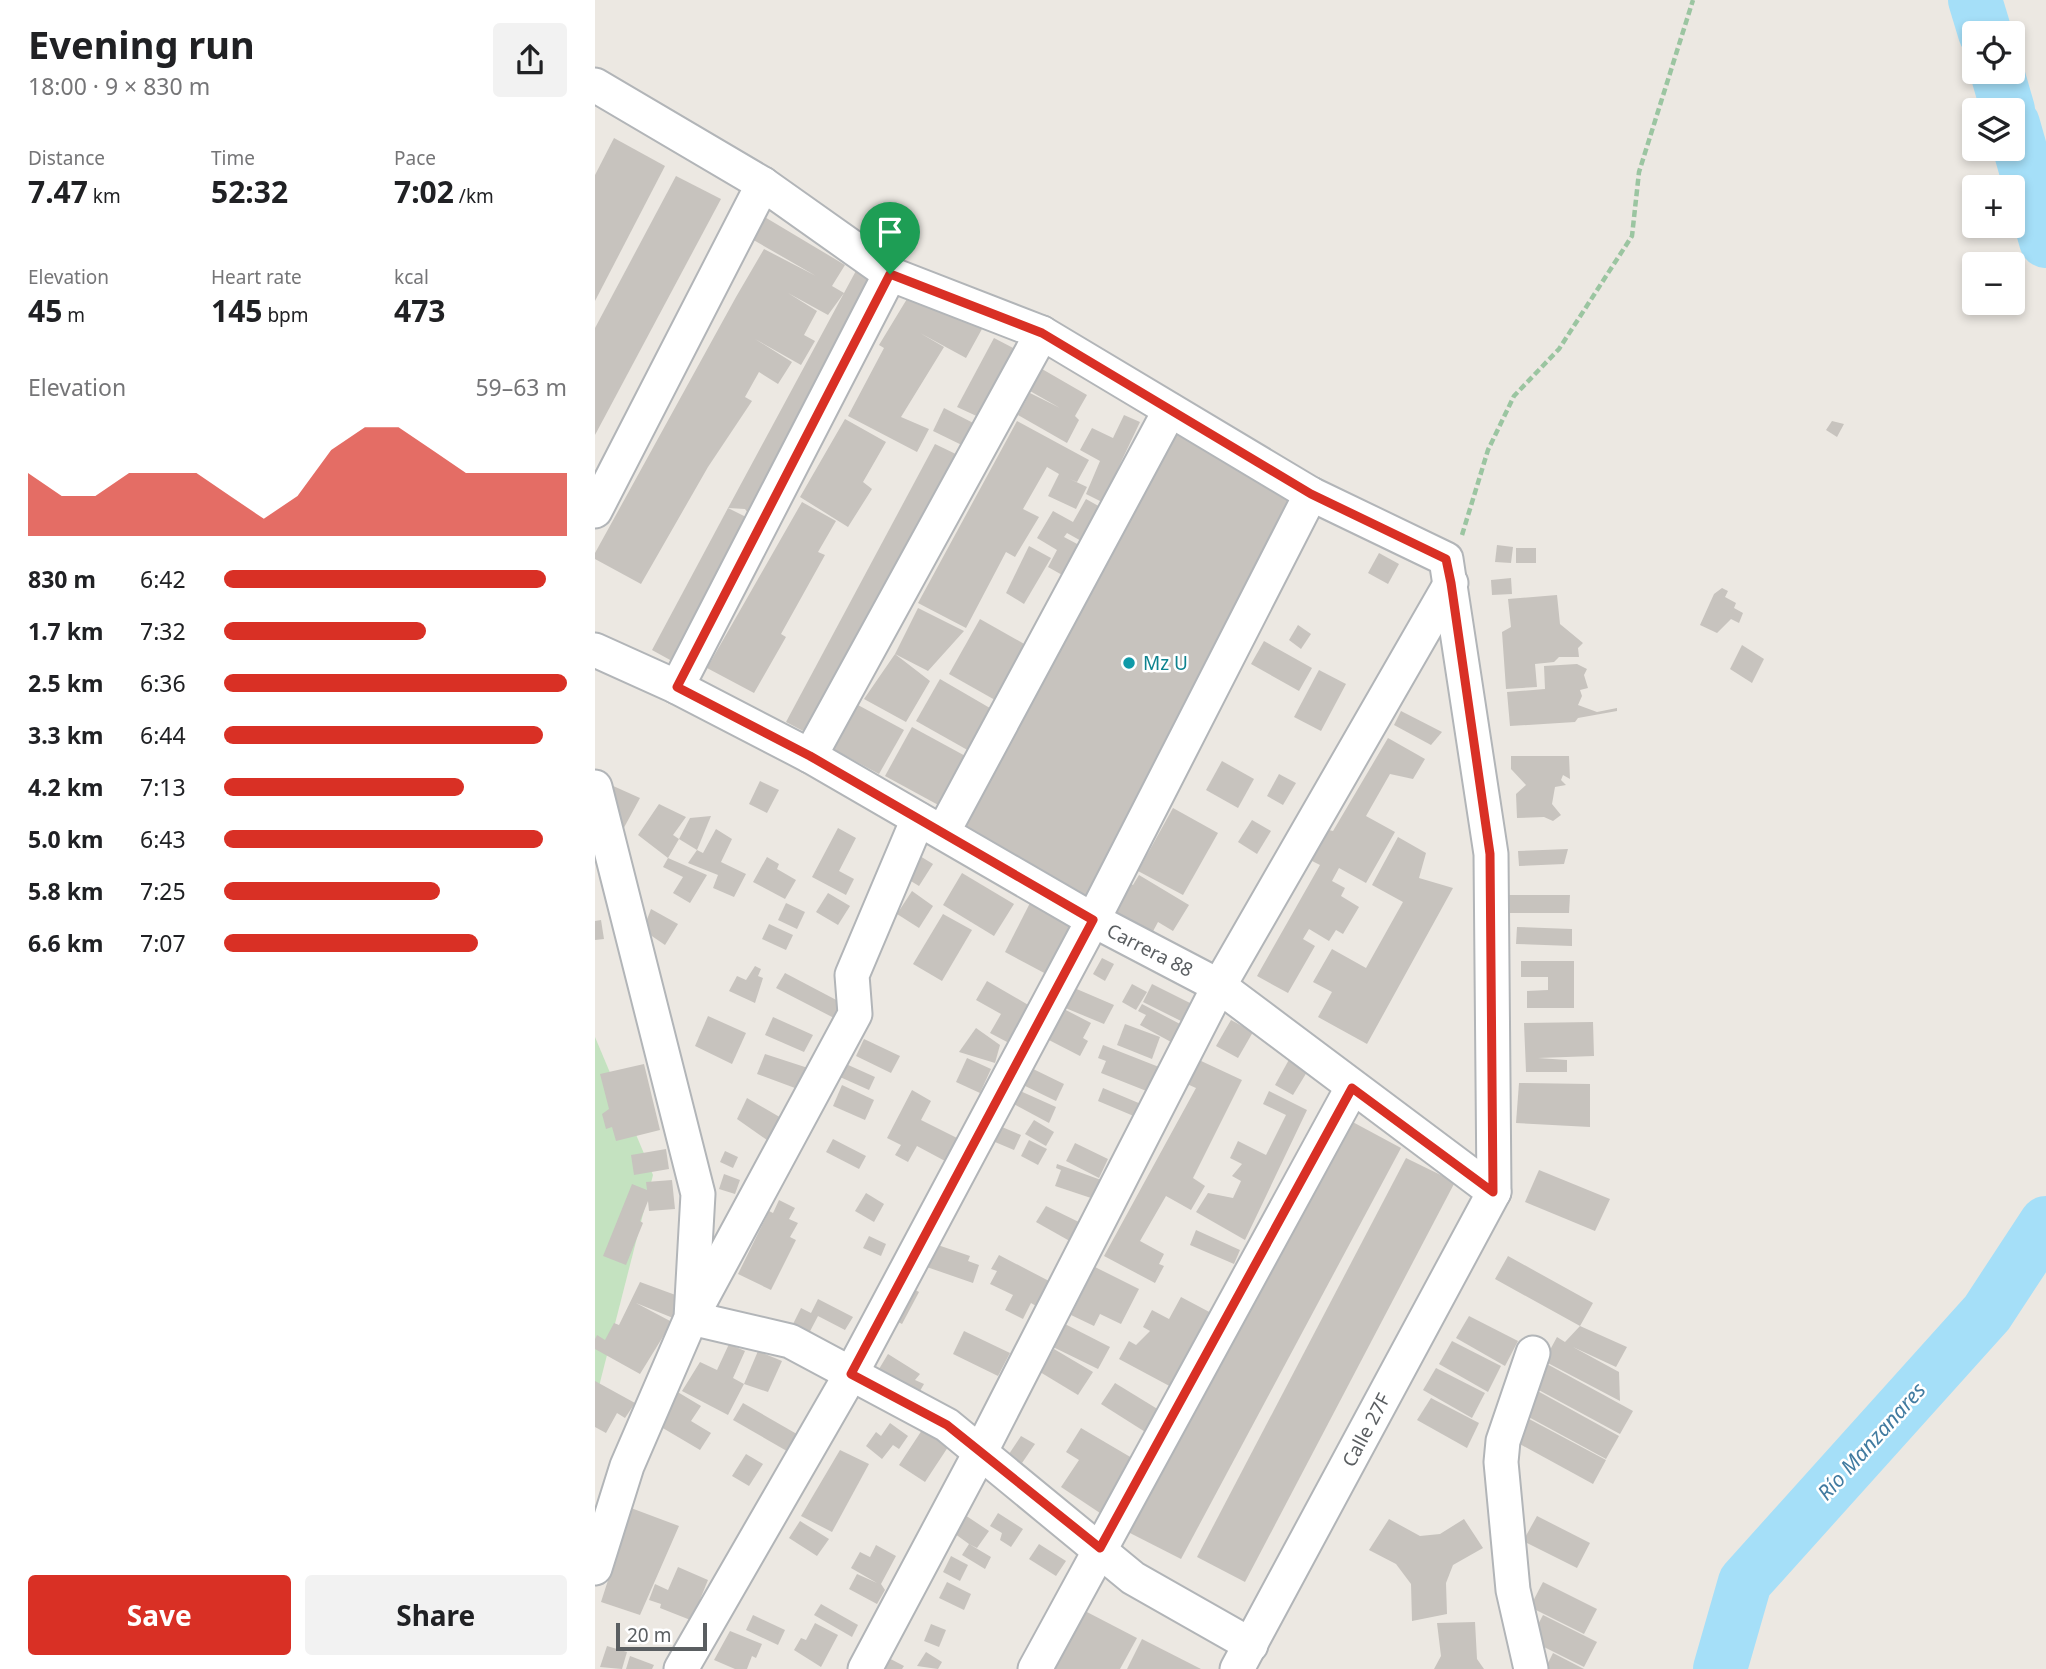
<!DOCTYPE html>
<html lang="en">
<head>
<meta charset="utf-8">
<style>
	body { margin:0; font-family:"Noto Sans",sans-serif; background:#f2f2f2; color:#202124; height:100vh; display:flex; flex-direction:column; font-size:26px; white-space:nowrap }
	* { box-sizing:border-box; margin:0 }
	p { font-size:23px; color:#757577 }
	.icon { flex:none; width:38px; height:38px; fill:none; stroke:currentColor; stroke-width:2; stroke-linecap:round; stroke-linejoin:round }
	.map { position:relative; flex:1; overflow:hidden }
	.side { display:flex; flex-direction:column; background:#fff; width:595px }
	.side>* { flex:none }
	.controls { position:absolute; left:1367px; top:21px; display:grid; gap:14px }
	.controls a { display:grid; place-items:center; width:63px; height:63px; border-radius:7px; background:#fff; box-shadow:0 4px 10px #0003; font-size:35px }
	.scale { position:absolute; left:21px; bottom:18px; width:91px; box-sizing:border-box; padding-left:7px; border:4px solid #5a5e61; border-top:0; font-size:19px; line-height:24px; white-space:nowrap; color:#5a5e61; -webkit-text-stroke:5px #fff; paint-order:stroke }
	.pin { position:absolute; display:grid; place-items:center; width:60px; height:60px; color:#fff; margin:-72px -30px; border-radius:50% 50% 50% 0; rotate:-45deg; box-shadow:0 0 7px #0007 }
	.pin .icon { rotate:45deg }
	.round { display:grid; place-items:center; flex:none; width:74px; height:74px; border-radius:7px; background:#f2f2f2 }
	.head { display:flex; align-items:center; justify-content:space-between; height:119px; padding:0 28px }
	h1 { font-size:38px; font-weight:700; line-height:52px }
	.figures { display:grid; grid-template-columns:repeat(3,1fr); gap:10px; height:119px; padding:7px 28px }
	.figures div { display:grid; align-content:center }
	.figures b { font-size:30px; font-weight:700 }
	.figures small { font-size:19px; font-weight:400 }
	.figures p { font-size:19px }
	.chart { height:196px; padding:14px 28px }
	.chart p { display:flex; justify-content:space-between }
	.chart svg { width:100%; height:126px; margin-top:7px; fill:#d93025; opacity:.7 }
	.action { display:flex; gap:14px; margin-top:auto; padding:14px 28px }
	.action a { flex:1; height:80px; border-radius:7px; background:#d93025; color:#fff; font-size:28px; font-weight:700; line-height:80px; text-align:center }
	.action a+a { background:#f2f2f2; color:#202124 }
	ul { padding:0 28px; list-style:none; font-size:23px }
	li { display:grid; grid-template-columns:112px 84px 1fr; align-items:center; height:52px }
	li i { height:18px; border-radius:9px; background:#d93025 }
	main { display:flex; flex:1; min-height:0 }
	.map>svg:first-child { display:block }
</style>
</head>
<body>
<main>
<section class="side">
<div class="head"><div><h1>Evening run</h1><p>18:00 · 9 × 830 m</p></div><a class="round"><svg class="icon" aria-label="share" viewBox="0 0 24 24"><path d="M12 15V3M7 8l5-5 5 5M5 13v7h14v-7"/></svg></a></div>
<div class="figures">
<div><p>Distance</p><b>7.47<small> km</small></b></div>
<div><p>Time</p><b>52:32</b></div>
<div><p>Pace</p><b>7:02<small> /km</small></b></div>
</div>
<div class="figures">
<div><p>Elevation</p><b>45<small> m</small></b></div>
<div><p>Heart rate</p><b>145<small> bpm</small></b></div>
<div><p>kcal</p><b>473</b></div>
</div>
<div class="chart"><p><span>Elevation</span>59–63 m</p>
<svg viewBox="0 0 160 44" preserveAspectRatio="none"><path d="M0 44V22L10 30L20 30L30 22L40 22L50 22L60 30L70 38L80 30L90 14L100 6L110 6L120 14L130 22L140 22L150 22L160 22V44z"/></svg>
</div>
<ul>
<li><b>830 m</b>6:42<i style="width:94%"></i></li>
<li><b>1.7 km</b>7:32<i style="width:59%"></i></li>
<li><b>2.5 km</b>6:36<i style="width:100%"></i></li>
<li><b>3.3 km</b>6:44<i style="width:93%"></i></li>
<li><b>4.2 km</b>7:13<i style="width:70%"></i></li>
<li><b>5.0 km</b>6:43<i style="width:93%"></i></li>
<li><b>5.8 km</b>7:25<i style="width:63%"></i></li>
<li><b>6.6 km</b>7:07<i style="width:74%"></i></li>
</ul>
<div class="action"><a>Save</a><a>Share</a></div>
</section>
<div class="map">
<svg width="1451" height="1669" viewBox="0 0 1451 1669">
	<rect width="100%" height="100%" fill="#ece8e2"/>
	<polygon fill="#c4e2c0" points="0,1037 58,1175 0,1402"/>
	<g fill="none" stroke-linecap="round" stroke-linejoin="round">
		<g stroke="#a5dff8" stroke-width="54">
			<polyline points="1380,0 1390,33"/>
			<polyline points="1402,72 1413,110"/>
			<polyline points="1418,124 1451,241"/>
			<polyline points="1125,1669 1150,1582 1392,1313 1451,1223"/>
		</g>
	</g>
	<g fill="#c7c3be">
		<polygon points="19,138 70,166 0,301 0,175"/>
		<polygon points="81,176 126,199 0,435 0,328"/>
		<polygon points="168,216 250,265 237,286 249,293 263,267 286,280 159,521 150,509 133,508 249,293 233,315 193,293 222,311 209,335 220,341 206,365 160,339 197,362 183,384 164,372 150,397 157,401 113,467 46,584 0,559 0,553 141,297 169,249 221,276 155,238"/>
		<polygon points="318,289 387,329 371,358 325,333 349,347 306,417 334,429 322,452 253,416 289,348 284,345"/>
		<polygon points="399,338 422,350 388,419 362,407"/>
		<polygon points="447,369 492,395 480,416 484,420 472,443 423,415 435,393 465,408 435,391"/>
		<polygon points="349,408 388,428 377,450 338,431"/>
		<polygon points="575,410 716,494 498,920 348,832"/>
		<polygon points="529,415 545,422 507,502 491,494 505,461 485,450 497,428 518,438"/>
		<polygon points="250,419 291,442 268,482 277,489 253,527 205,497"/>
		<polygon points="422,421 494,460 482,482 475,479 492,487 481,509 453,496 464,474 452,467 428,509 444,517 420,557 411,552 371,628 323,603"/>
		<polygon points="1237,421 1249,424 1242,437 1231,430"/>
		<polygon points="340,444 369,458 210,732 191,722"/>
		<polygon points="491,499 507,508 488,542 472,533 469,537 486,546 469,576 453,567 462,550 442,538 458,511 478,522"/>
		<polygon points="207,502 241,521 223,552 230,555 186,634 191,637 159,693 112,668"/>
		<polygon points="133,508 159,521 86,666 57,650"/>
		<polygon points="902,545 918,547 916,563 900,562"/>
		<polygon points="434,546 456,558 429,604 411,593"/>
		<rect x="921" y="548" width="20" height="15"/>
		<polygon points="784,553 804,564 793,584 773,573"/>
		<polygon points="916,578 917,594 897,595 896,580"/>
		<polygon points="1127,588 1133,591 1130,597 1141,603 1139,608 1148,613 1144,623 1136,619 1122,633 1105,625 1119,594"/>
		<polygon points="962,595 965,624 988,643 983,648 984,657 964,657 959,662 940,664 942,687 911,689 907,632 916,627 913,599"/>
		<polygon points="323,608 369,631 333,671 300,654 335,681 311,722 269,699 300,654"/>
		<polygon points="385,619 431,645 400,700 354,674"/>
		<polygon points="703,625 716,634 706,649 694,640"/>
		<polygon points="669,641 717,668 704,691 656,664"/>
		<polygon points="1147,645 1169,659 1157,683 1135,669"/>
		<polygon points="982,664 992,669 989,675 993,688 985,690 987,696 983,705 1002,712 1022,708 1022,711 983,718 980,722 915,726 912,692 950,689 949,666"/>
		<polygon points="724,670 751,684 726,731 699,717"/>
		<polygon points="345,679 400,711 376,752 321,721"/>
		<polygon points="263,705 309,730 284,774 238,749"/>
		<polygon points="806,711 847,732 836,745 799,725"/>
		<polygon points="317,727 374,758 347,807 290,776"/>
		<polygon points="793,738 830,759 818,779 795,774 771,816 800,832 771,883 744,868 737,881 750,888 746,896 764,907 748,934 741,930 734,941 714,929 708,939 720,946 693,993 662,976 725,865 713,859 730,829 738,831"/>
		<polygon points="916,756 974,756 975,779 968,775 966,780 971,785 960,787 957,804 966,815 958,821 949,817 922,818 921,794 931,785 916,769"/>
		<polygon points="627,761 659,779 643,808 611,790"/>
		<polygon points="684,774 701,783 688,805 672,796"/>
		<polygon points="165,781 184,790 172,813 154,804"/>
		<polygon points="16,785 45,798 25,835"/>
		<polygon points="64,804 91,817 78,835 84,839 73,858 43,835"/>
		<polygon points="578,808 623,833 588,895 543,871"/>
		<polygon points="116,816 102,850 84,839 95,818"/>
		<polygon points="657,820 676,831 662,854 643,842"/>
		<polygon points="243,828 261,838 244,871 259,879 251,895 217,877"/>
		<polygon points="121,829 137,839 126,862 151,874 139,897 118,888 123,875 93,863 102,850 108,853"/>
		<polygon points="803,837 831,853 824,878 858,888 772,1044 723,1017 737,992 718,982 737,949 771,968 808,902 777,885"/>
		<polygon points="973,849 969,864 924,866 923,851"/>
		<polygon points="320,853 338,864 324,886 306,875"/>
		<polygon points="172,857 184,864 182,869 201,880 190,899 158,882"/>
		<polygon points="73,858 112,875 95,903 78,893 88,877 68,867"/>
		<polygon points="367,873 419,904 399,936 348,905"/>
		<polygon points="544,875 594,905 578,931 563,922 556,935 520,914 527,903 517,897 528,879 538,885"/>
		<polygon points="317,891 338,906 324,928 302,914"/>
		<polygon points="233,893 255,906 243,925 221,912"/>
		<polygon points="914,895 975,895 974,913 913,913"/>
		<polygon points="436,901 480,924 453,975 410,952"/>
		<polygon points="191,903 210,912 202,929 183,920"/>
		<polygon points="56,909 83,924 70,945 48,930"/>
		<polygon points="348,914 377,930 347,981 318,964"/>
		<polygon points="6,920 9,939 0,940 0,921"/>
		<polygon points="174,924 198,935 191,950 167,939"/>
		<polygon points="922,927 977,929 977,946 921,944"/>
		<polygon points="507,958 519,964 510,981 498,974"/>
		<polygon points="926,961 979,961 979,1008 932,1008 932,991 953,990 953,977 926,977"/>
		<polygon points="160,966 166,969 163,976 168,978 160,1003 134,991 142,976 151,980"/>
		<polygon points="190,973 247,1003 239,1018 181,988"/>
		<polygon points="392,981 435,1006 414,1043 395,1033 406,1014 381,1000"/>
		<polygon points="537,984 552,992 541,1010 527,1002"/>
		<polygon points="557,984 595,1003 586,1021 548,1002"/>
		<polygon points="477,987 519,1005 509,1024 468,1007"/>
		<polygon points="547,1004 585,1024 576,1042 545,1025 551,1015 543,1011"/>
		<polygon points="465,1007 496,1023 488,1038 493,1041 485,1056 450,1038"/>
		<polygon points="113,1016 151,1033 137,1064 100,1046"/>
		<polygon points="178,1017 218,1035 209,1052 170,1035"/>
		<polygon points="636,1020 658,1032 643,1058 621,1046"/>
		<polygon points="998,1022 999,1056 943,1058 972,1060 972,1072 931,1072 929,1023"/>
		<polygon points="530,1024 565,1037 557,1059 522,1045"/>
		<polygon points="381,1028 405,1045 400,1063 364,1052"/>
		<polygon points="269,1039 305,1056 296,1073 261,1056"/>
		<polygon points="508,1045 564,1067 554,1092 506,1073 511,1061 503,1058"/>
		<polygon points="170,1054 216,1069 208,1091 162,1074"/>
		<polygon points="696,1056 715,1067 698,1095 680,1085"/>
		<polygon points="372,1058 396,1069 385,1093 361,1082"/>
		<polygon points="604,1060 647,1080 598,1178 610,1186 596,1210 571,1196 545,1241 569,1254 564,1264 569,1266 560,1283 509,1256 601,1088 592,1084"/>
		<polygon points="49,1064 65,1130 21,1141 17,1127 11,1129 7,1114 14,1109 5,1074"/>
		<polygon points="251,1064 280,1077 274,1090 245,1077"/>
		<polygon points="434,1067 469,1084 461,1101 426,1084"/>
		<polygon points="924,1083 995,1084 995,1127 921,1123"/>
		<polygon points="247,1085 279,1100 270,1120 238,1106"/>
		<polygon points="508,1088 546,1104 541,1117 503,1101"/>
		<polygon points="317,1090 336,1101 326,1120 362,1138 350,1161 322,1146 313,1162 300,1155 306,1145 292,1138"/>
		<polygon points="423,1090 461,1107 454,1123 415,1102"/>
		<polygon points="674,1091 712,1110 650,1240 601,1212 613,1193 638,1198 646,1181 637,1176 647,1164 635,1158 643,1141 671,1155 691,1115 668,1104"/>
		<polygon points="152,1098 188,1119 172,1140 142,1119"/>
		<polygon points="439,1120 459,1132 451,1146 430,1134"/>
		<polygon points="754,1120 806,1148 586,1559 533,1532"/>
		<polygon points="407,1127 426,1135 419,1150 400,1142"/>
		<polygon points="238,1139 271,1156 264,1169 231,1152"/>
		<polygon points="434,1140 452,1149 443,1165 426,1156"/>
		<polygon points="480,1143 513,1159 504,1178 471,1161"/>
		<polygon points="71,1149 74,1169 39,1175 36,1155"/>
		<polygon points="130,1151 143,1157 138,1168 125,1162"/>
		<polygon points="811,1158 860,1182 650,1582 602,1557"/>
		<polygon points="462,1164 506,1180 499,1199 460,1186 466,1170 461,1168"/>
		<polygon points="944,1170 1015,1199 1000,1231 930,1202"/>
		<polygon points="129,1174 145,1180 140,1194 124,1189"/>
		<polygon points="77,1180 80,1209 54,1211 53,1201 45,1221 48,1223 31,1265 8,1256 37,1184 52,1190 51,1182"/>
		<polygon points="271,1193 289,1204 279,1222 260,1211"/>
		<polygon points="184,1200 200,1208 194,1219 203,1223 195,1237 201,1240 176,1290 143,1274 174,1211 178,1213"/>
		<polygon points="451,1206 492,1226 480,1244 441,1222"/>
		<polygon points="601,1230 645,1250 639,1264 595,1245"/>
		<polygon points="274,1236 291,1244 286,1256 268,1248"/>
		<polygon points="334,1242 375,1256 373,1261 384,1265 378,1283 326,1265"/>
		<polygon points="404,1255 454,1281 441,1306 436,1303 428,1319 410,1310 418,1295 395,1284 402,1271 396,1269"/>
		<polygon points="913,1256 998,1303 985,1326 1032,1347 1021,1367 978,1347 1024,1372 1025,1401 949,1361 962,1337 970,1342 985,1326 900,1279"/>
		<polygon points="500,1267 544,1289 526,1324 505,1314 499,1326 476,1315"/>
		<polygon points="45,1282 86,1297 78,1318 41,1303 77,1322 45,1374 0,1349 0,1339 2,1335 10,1340 19,1323 24,1325"/>
		<polygon points="311,1285 324,1292 307,1324 292,1316"/>
		<polygon points="586,1297 620,1315 580,1389 524,1359 534,1341 541,1345 555,1331 548,1327 557,1310 574,1319"/>
		<polygon points="223,1299 258,1317 250,1330 223,1316 212,1337 196,1328 206,1308 216,1313"/>
		<polygon points="874,1316 923,1341 910,1366 861,1338"/>
		<polygon points="470,1324 515,1347 503,1369 458,1347"/>
		<polygon points="369,1331 415,1353 403,1376 358,1354"/>
		<polygon points="857,1341 906,1366 893,1392 844,1364"/>
		<polygon points="134,1344 150,1351 138,1378 149,1384 133,1415 87,1391 105,1362 122,1370"/>
		<polygon points="459,1349 498,1372 483,1395 445,1372"/>
		<polygon points="163,1351 187,1361 173,1392 149,1384"/>
		<polygon points="293,1354 325,1374 320,1380 329,1384 318,1403 278,1379"/>
		<polygon points="952,1364 1038,1411 1025,1434 940,1388"/>
		<polygon points="841,1368 890,1393 877,1418 828,1390"/>
		<polygon points="0,1381 40,1403 30,1418 22,1413 11,1433 0,1427"/>
		<polygon points="520,1383 569,1413 555,1435 506,1404"/>
		<polygon points="939,1389 1024,1436 1011,1459 926,1413"/>
		<polygon points="81,1391 106,1406 96,1421 116,1433 105,1450 61,1424"/>
		<polygon points="836,1398 884,1423 872,1448 822,1420"/>
		<polygon points="148,1403 207,1437 197,1454 138,1420"/>
		<polygon points="925,1414 1011,1460 998,1484 912,1437"/>
		<polygon points="295,1423 313,1436 304,1449 298,1445 287,1459 271,1446 281,1432 286,1436"/>
		<polygon points="329,1427 355,1444 330,1482 304,1465"/>
		<polygon points="486,1428 537,1458 505,1513 466,1487 484,1460 471,1452"/>
		<polygon points="426,1436 440,1444 427,1463 414,1454"/>
		<polygon points="245,1450 274,1464 237,1532 206,1516"/>
		<polygon points="151,1454 168,1464 154,1486 137,1476"/>
		<polygon points="36,1508 84,1526 45,1615 6,1602 25,1543 22,1542"/>
		<polygon points="367,1513 394,1531 382,1548 374,1544 396,1557 390,1569 367,1555 374,1544 356,1531"/>
		<polygon points="403,1513 428,1529 416,1547 405,1540 407,1533 395,1526"/>
		<polygon points="942,1516 995,1543 982,1568 928,1541"/>
		<polygon points="794,1519 825,1536 845,1534 869,1519 888,1548 858,1565 851,1583 852,1614 817,1621 816,1584 801,1564 774,1550"/>
		<polygon points="205,1521 234,1539 222,1556 194,1538"/>
		<polygon points="444,1544 471,1561 461,1576 434,1559"/>
		<polygon points="281,1545 301,1556 286,1584 290,1590 282,1604 254,1589 262,1574 282,1583 256,1568 265,1552 275,1557"/>
		<polygon points="356,1556 373,1565 365,1581 348,1572"/>
		<polygon points="83,1567 113,1580 104,1602 111,1604 103,1623 65,1608 66,1604 54,1600 60,1584 73,1590"/>
		<polygon points="352,1582 376,1594 369,1610 344,1598"/>
		<polygon points="948,1582 1002,1609 989,1634 935,1607"/>
		<polygon points="226,1604 263,1625 257,1637 219,1615"/>
		<polygon points="490,1611 542,1638 525,1669 459,1669"/>
		<polygon points="158,1615 190,1630 183,1645 151,1630"/>
		<polygon points="948,1615 1002,1642 989,1667 935,1640"/>
		<polygon points="880,1622 882,1659 889,1669 839,1669 846,1656 842,1623"/>
		<polygon points="220,1623 243,1635 226,1667 199,1650 206,1638 211,1640"/>
		<polygon points="336,1624 351,1630 344,1647 329,1641"/>
		<polygon points="135,1631 167,1644 161,1658 157,1656 152,1669 140,1669 119,1660"/>
		<polygon points="547,1639 606,1669 532,1669"/>
		<polygon points="12,1646 32,1652 27,1669 5,1667"/>
		<polygon points="331,1652 347,1662 343,1669 322,1666"/>
		<polygon points="958,1653 989,1669 950,1669"/>
		<polygon points="286,1654 309,1666 307,1669 284,1669"/>
		<polygon points="35,1656 59,1665 57,1669 31,1669"/>
	</g>
	<g fill="none" stroke-linecap="round" stroke-linejoin="round">
		<defs>
			<g id="street">
				<polyline points="0,85 168,184 295,274 447,333 716,494 851,559 896,854 899,1192 642,1669"/>
				<polyline points="0,511 168,184"/>
				<polyline points="0,650 82,687 215,756 498,920 624,986 899,1192"/>
				<polyline points="82,687 295,274"/>
				<polyline points="215,756 447,333"/>
				<polyline points="0,787 103,1194 96,1318 32,1466 0,1568"/>
				<polyline points="323,819 257,975 260,1014 96,1318 195,1341 352,1425 538,1578 656,1645"/>
				<polyline points="348,832 575,410"/>
				<polyline points="86,1669 256,1374 498,920 716,494"/>
				<polyline points="270,1669 386,1451 624,986 856,583"/>
				<polyline points="440,1669 757,1088"/>
				<polyline points="936,1669 918,1590 906,1462 908,1441 938,1353"/>
			</g>
		</defs>
		<use href="#street" stroke="#b2b5b8" stroke-width="37"/>
		<polyline stroke="#9bc5a1" stroke-width="4.5" stroke-dasharray="7 3.5" stroke-linecap="butt" points="867,535 893,450 919,396 964,349 1037,236 1044,172 1098,0"/>
		<use href="#street" stroke="#fff" stroke-width="33"/>
	</g>
	<g fill="none" stroke-linecap="round" stroke-linejoin="round">
		<defs>
			<polygon id="route" points="295,274 447,333 716,494 851,559 856,583 895,854 898,1192 757,1088 505,1548 352,1425 256,1374 498,920 215,756 82,687"/>
		</defs>
		<use href="#route" stroke="#fff" stroke-width="14"/>
		<use href="#route" stroke="#d93025" stroke-width="9"/>
	</g>
	<circle fill="#0f9aa8" stroke="#fff" stroke-width="2.5" cx="534" cy="663" r="7"/>
	<g text-anchor="middle" dominant-baseline="central" stroke-width="5" stroke-linejoin="round" paint-order="stroke">
		<g font-size="19" fill="#0d838f" stroke="#fff" text-anchor="start">
			<text x="548" y="663">Mz U</text>
		</g>
		<g font-size="19" fill="#5a5e61" stroke="#fff">
			<text transform="translate(555 950) rotate(27)">Carrera 88</text>
			<text transform="translate(771 1430) rotate(-62)">Calle 27F</text>
		</g>
		<g font-size="21" font-style="italic" fill="#417ba0" stroke="#fff">
			<text transform="translate(1276 1441) rotate(-48)">Río Manzanares</text>
		</g>
	</g>
</svg>
<div class="controls">
<a><svg class="icon" aria-label="locate" viewBox="0 0 24 24"><circle cx="12" cy="12" r="6"/><path d="M12 2v4M12 18v4M2 12h4M18 12h4"/></svg></a>
<a><svg class="icon" aria-label="layers" viewBox="0 0 24 24"><path d="M12 4l9 5-9 5-9-5zM3 14l9 5 9-5"/></svg></a>
<a>+</a>
<a>−</a>
</div>
<div class="scale">20 m</div>
<div class="pin" style="left:295px;top:274px;background:#1e9e55"><svg class="icon" aria-label="arrive" viewBox="0 0 24 24"><path d="M6 21V4h12l-3 4 3 4H6"/></svg></div>
</div>
</main>
</body>
</html>
